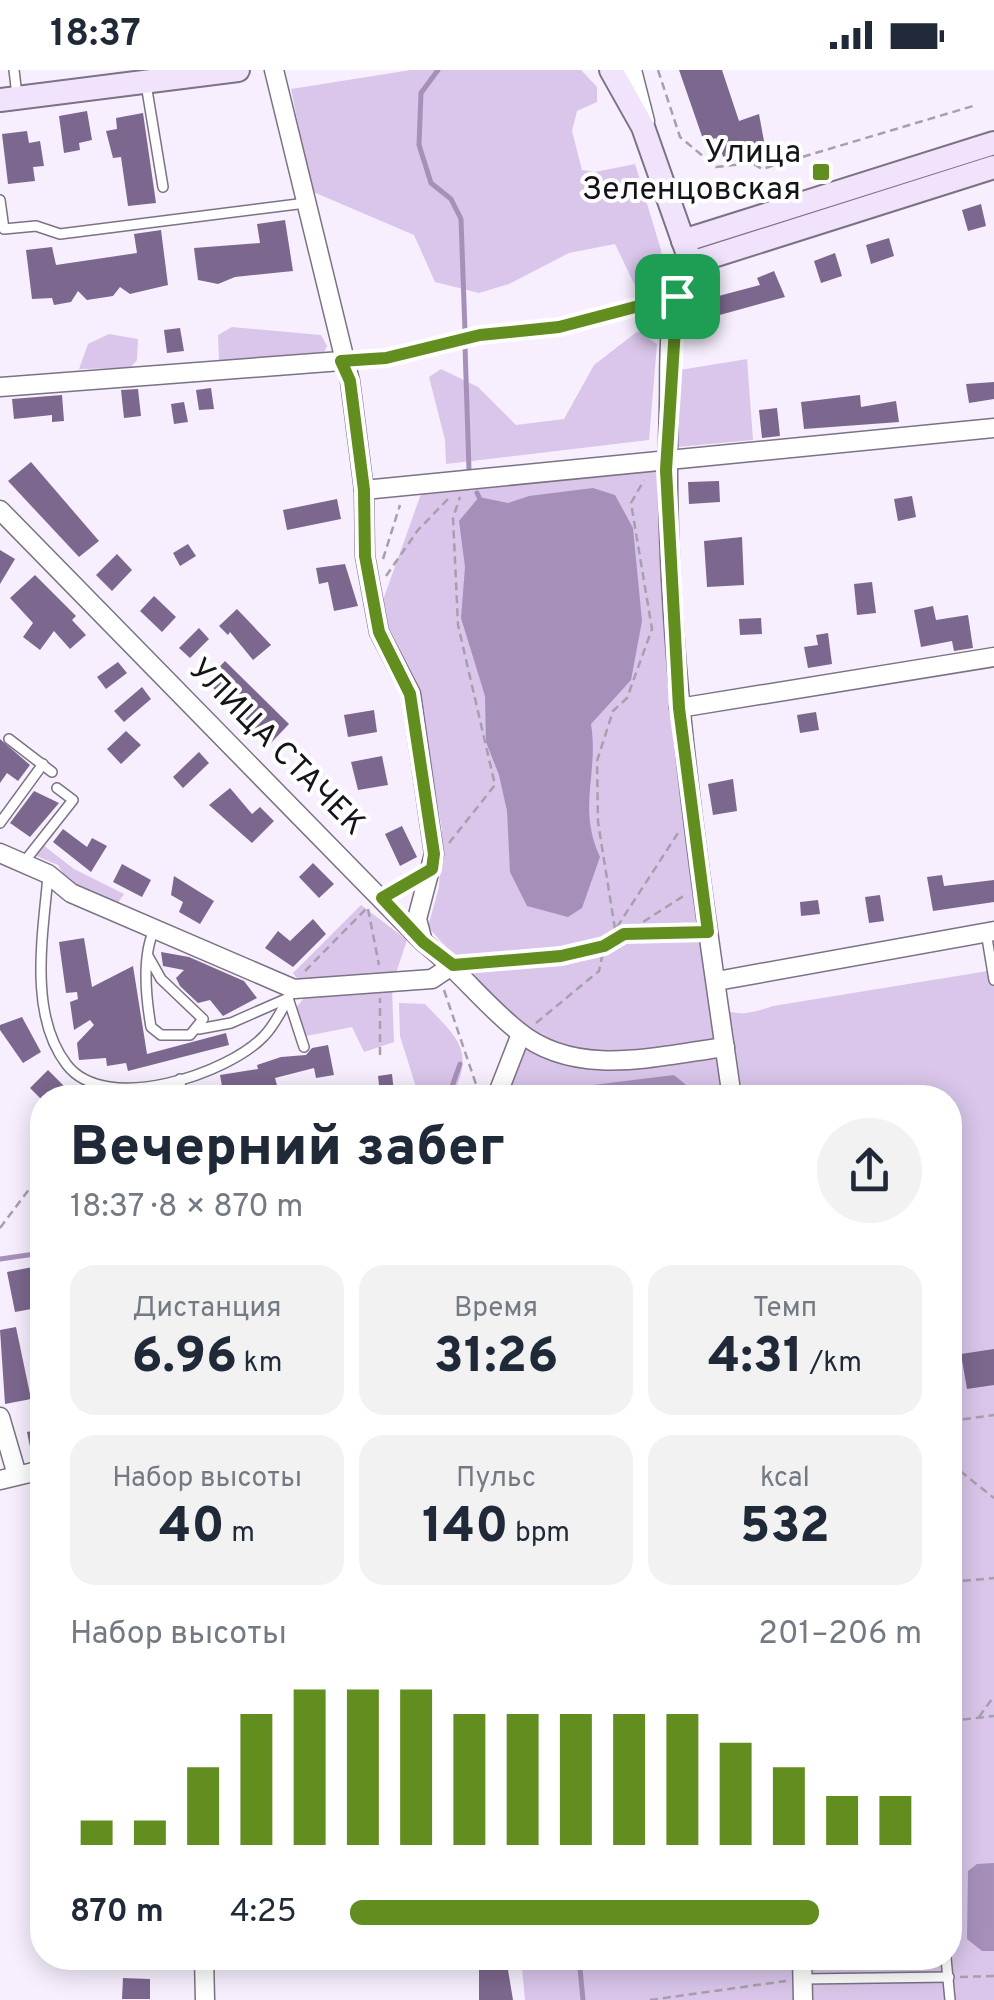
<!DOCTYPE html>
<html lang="ru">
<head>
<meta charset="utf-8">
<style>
	body { margin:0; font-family:Overpass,sans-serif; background:#f2f2f3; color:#1f2937; height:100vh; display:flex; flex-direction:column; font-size:38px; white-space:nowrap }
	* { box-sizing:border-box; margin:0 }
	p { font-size:32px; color:#747a83 }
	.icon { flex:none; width:55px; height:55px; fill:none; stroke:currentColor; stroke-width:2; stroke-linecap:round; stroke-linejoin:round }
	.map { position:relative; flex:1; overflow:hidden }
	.side { position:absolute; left:30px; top:1015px; width:932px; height:885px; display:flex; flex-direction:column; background:#fff; border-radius:40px; box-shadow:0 5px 25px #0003 }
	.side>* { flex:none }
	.pin { position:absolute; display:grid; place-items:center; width:85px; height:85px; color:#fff; margin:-42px; border-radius:20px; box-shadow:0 5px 15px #0006 }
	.round { display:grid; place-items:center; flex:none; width:105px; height:105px; border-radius:52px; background:#f2f2f3 }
	.headline { display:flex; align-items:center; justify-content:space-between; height:170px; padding:0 40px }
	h1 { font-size:55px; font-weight:800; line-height:75px }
	.metrics { display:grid; grid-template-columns:repeat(3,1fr); gap:15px; height:170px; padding:10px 40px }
	.metrics div { display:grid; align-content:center; border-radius:25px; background:#f2f2f3; text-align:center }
	.metrics b { font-size:50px; font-weight:800 }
	.metrics small { font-size:28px; font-weight:400 }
	.metrics p { font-size:28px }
	.chart { height:280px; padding:20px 40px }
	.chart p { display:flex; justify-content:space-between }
	.chart svg { width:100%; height:180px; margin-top:10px; stroke:#628e1f; stroke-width:6 }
	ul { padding:0 40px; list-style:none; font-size:32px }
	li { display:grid; grid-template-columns:160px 120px 1fr; align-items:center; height:75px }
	li i { height:25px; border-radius:12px; background:#628e1f }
	.status { display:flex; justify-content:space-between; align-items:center; height:70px; padding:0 50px; background:#fff; direction:ltr }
	.status svg { height:28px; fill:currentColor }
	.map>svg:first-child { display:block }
</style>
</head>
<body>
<div class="status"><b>18:37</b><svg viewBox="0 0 49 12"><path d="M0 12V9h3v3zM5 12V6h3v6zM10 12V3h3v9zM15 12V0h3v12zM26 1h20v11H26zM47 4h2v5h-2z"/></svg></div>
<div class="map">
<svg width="994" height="1930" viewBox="0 0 994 1930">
	<rect width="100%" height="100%" fill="#f7effe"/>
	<g fill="#d9c6ea">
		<polygon points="411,0 581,0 597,17 597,32 577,41 572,61 582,100 595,102 635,94 661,180 665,219 642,230 615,174 569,183 509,214 479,223 435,212 414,165 311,121 291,19"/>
		<polygon points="232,257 321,265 327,276 322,286 219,290 218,265"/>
		<polygon points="638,261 657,274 649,370 446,394 445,370 429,307 441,299 478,317 516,355 564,349 594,295"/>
		<polygon points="109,264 138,269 137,290 130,298 79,299 88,274"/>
		<polygon points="747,289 753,370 678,377 680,300"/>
		<path d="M657 400 681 692 710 933C734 947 747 945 773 936L994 900V1930H525L521 1888H950V1028L498 1027 512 950 428 857 439 817 442 760 417 615 390 564 383 530 421 424Z"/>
		<polygon points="43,775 74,799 124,824 117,834 71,817 58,795 27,782"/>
		<polygon points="361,835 407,870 396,903 299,911 293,903"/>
		<polygon points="392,918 394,972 364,982 352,957 306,966 296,938 307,924"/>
		<path d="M399 933 425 934C458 969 475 979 452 1027H419L400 966Z"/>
	</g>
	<g fill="#a690b9">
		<path d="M593 418 615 425 633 458 642 551 631 610 591 654C599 704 577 737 600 787L582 838 568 847 527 836 510 802 507 741 499 705 486 672 485 626 461 548 465 497 459 451 479 427 508 433 529 426Z"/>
		<polygon points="674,1005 701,1027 537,1027 544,1021"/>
		<polygon points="994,1793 994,1881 982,1881 967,1869 968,1801 977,1794"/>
	</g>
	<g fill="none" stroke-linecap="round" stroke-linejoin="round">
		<g stroke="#a690b9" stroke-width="5">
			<polyline points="438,0 421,23 419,75 431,113 451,129 461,149 465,261"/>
			<polyline points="465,276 469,400"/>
			<polyline points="477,423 479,427"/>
			<polyline points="448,1028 460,994"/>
			<polyline points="0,1189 42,1183"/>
			<polyline points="579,1888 583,1930"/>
		</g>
	</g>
	<g fill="#7c678e">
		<polygon points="679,0 722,0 739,51 759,44 766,82 726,94 716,68 704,72"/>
		<polygon points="87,41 92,70 79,73 80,80 64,83 59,46"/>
		<polygon points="143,43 156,133 128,136 121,87 113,88 106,61 117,59 116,48"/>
		<polygon points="27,61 29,73 40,71 44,96 33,97 35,111 8,114 2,64"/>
		<polygon points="981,134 986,156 968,161 962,140"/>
		<polygon points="285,150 293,201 235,207 218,214 198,210 194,178 260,173 257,154"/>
		<polygon points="161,160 168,215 130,224 120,217 113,226 87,230 78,221 71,232 54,235 52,228 32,229 26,180 52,177 56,195 137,183 134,164"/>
		<polygon points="889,168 894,186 871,194 866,175"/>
		<polygon points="835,183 842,206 821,213 814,191"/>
		<polygon points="774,201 785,227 716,246 711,228 760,215 757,208"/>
		<polygon points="180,258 184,281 167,283 164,260"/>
		<polygon points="994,312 994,329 969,333 966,314"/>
		<polygon points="211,318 214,339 199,340 196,320"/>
		<polygon points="138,319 141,346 124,348 121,320"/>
		<polygon points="62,325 64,351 52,352 52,345 14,349 12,329"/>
		<polygon points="860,325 861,337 896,331 899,352 804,359 801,332"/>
		<polygon points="184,332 188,352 174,354 171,334"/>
		<polygon points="777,338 780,366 762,368 759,340"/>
		<polygon points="31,392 99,471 79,487 8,411"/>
		<polygon points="719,411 720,432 689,434 688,412"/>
		<polygon points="912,426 916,447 898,451 894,429"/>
		<polygon points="337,429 341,449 287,460 283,440"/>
		<polygon points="742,467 744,515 707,517 704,471"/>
		<polygon points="188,474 196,486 180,496 173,483"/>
		<polygon points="0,480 15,489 0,514"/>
		<polygon points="117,484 132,500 112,521 96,505"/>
		<polygon points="345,494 358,536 334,541 328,512 319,514 316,498"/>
		<polygon points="35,505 76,546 72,550 86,565 70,579 54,561 40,580 23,567 33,553 10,528"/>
		<polygon points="872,512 876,543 857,545 854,514"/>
		<polygon points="154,526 176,547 162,562 140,541"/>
		<polygon points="933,536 936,550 968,545 973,578 954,581 952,571 921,577 914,540"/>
		<polygon points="237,539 271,575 253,590 230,562 228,565 219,556"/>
		<polygon points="761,548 762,564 740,565 739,549"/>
		<polygon points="199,558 209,569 190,588 179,578"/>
		<polygon points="828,563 832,594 808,598 804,577 818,575 816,565"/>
		<polygon points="225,591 289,654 270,674 206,611"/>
		<polygon points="118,592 127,603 106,619 97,607"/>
		<polygon points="142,617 151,629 124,652 114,641"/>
		<polygon points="374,640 377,662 348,667 344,645"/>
		<polygon points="816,642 819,660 800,663 797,645"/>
		<polygon points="126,661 141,675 121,694 107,679"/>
		<polygon points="0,669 30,695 18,711 7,703 0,713"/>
		<polygon points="199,682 209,693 183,718 173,707"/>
		<polygon points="382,686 388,715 358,720 351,692"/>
		<polygon points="733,709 737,741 713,745 708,714"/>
		<polygon points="230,718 252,744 260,737 274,751 252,773 209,735"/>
		<polygon points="34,721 59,733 30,767 10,753"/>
		<polygon points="402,756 417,787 400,796 385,764"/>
		<polygon points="63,759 87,777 92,768 107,776 91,802 53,772"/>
		<polygon points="313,793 334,814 319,828 299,807"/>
		<polygon points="122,794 151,810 142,827 113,812"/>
		<polygon points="942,805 944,816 994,810 994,832 933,841 927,807"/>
		<polygon points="174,806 214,831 200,854 179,842 183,832 171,825"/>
		<polygon points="880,825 884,851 869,853 865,827"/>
		<polygon points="818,830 820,844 801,846 800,832"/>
		<polygon points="313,849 326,864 293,897 265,878 278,861 290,871"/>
		<polygon points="84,868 92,917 133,896 147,984 226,963 229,975 128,1001 126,993 107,996 106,988 79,990 77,973 94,955 90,950 74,960 70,932 78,929 77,922 66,923 59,872"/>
		<polygon points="161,882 189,887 244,911 257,928 223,946 210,930 198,933 180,916 176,908 184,900 163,896"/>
		<polygon points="22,947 41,982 23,993 0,960 0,955"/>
		<polygon points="328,975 334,1005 316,1008 314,998 275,1008 278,1019 265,1023 263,1016 223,1022 220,1005 258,999 257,995 281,987 306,985 312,978"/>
		<polygon points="48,1000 64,1016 52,1028 40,1028 30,1018"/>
		<polygon points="392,1004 394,1022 380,1024 378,1006"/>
		<polygon points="38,1196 42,1237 15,1242 7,1202"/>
		<polygon points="16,1257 31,1329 5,1334 0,1260"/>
		<polygon points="994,1279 994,1315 967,1319 961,1284"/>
		<polygon points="42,1359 42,1385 32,1387 27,1362"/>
		<polygon points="479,1888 506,1888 513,1930 479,1930"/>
		<polygon points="123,1908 150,1909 150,1929 122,1929"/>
	</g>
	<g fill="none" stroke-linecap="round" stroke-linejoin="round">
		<defs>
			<g id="lane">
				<polyline points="14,0 17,25"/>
				<polyline points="146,14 163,117"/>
				<polyline points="0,130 4,159 36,156 60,164 306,133"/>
				<polyline points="9,669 52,702"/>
				<polyline points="0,753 43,694"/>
				<polyline points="24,792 73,730 57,718"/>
				<path d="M48 806C43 864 28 945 67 995 106 1045 228 1004 264 966 276 954 284 935 293 920"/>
				<polyline points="986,862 994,910"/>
				<path d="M148 886 161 909 203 949 190 965H161L151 957C146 928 141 886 155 858"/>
				<polyline points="199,959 231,953 288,928 304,977"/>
				<polyline points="180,1009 181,1028"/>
				<polyline points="946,1888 950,1930"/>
				<polyline points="803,1909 949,1907"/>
			</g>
			<g id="street">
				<polyline points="274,0 350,311 364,420 365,486 379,562 411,624 434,784 417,849 423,872"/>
				<polyline points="632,0 645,51"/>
				<path d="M691 193C665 233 670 288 669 334 661 567 699 797 732 1028"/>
				<polyline points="0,317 341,291"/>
				<polyline points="364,420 994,358"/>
				<path d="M0 440 423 872C458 899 484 934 518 961 576 1009 657 986 725 977"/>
				<polyline points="679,638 994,587"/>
				<polyline points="0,783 48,804 71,823 294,919 432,909 453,895"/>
				<polyline points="717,911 994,861"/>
				<polyline points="496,1028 521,964"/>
				<polyline points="0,1347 17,1405"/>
				<polyline points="0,1410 42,1400"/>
				<polyline points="204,1888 205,1930"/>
				<polyline points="802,1888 803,1930"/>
			</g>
			<g id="secondary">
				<polyline points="611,0 643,57 691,193 994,97"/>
				<polyline points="0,30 238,0"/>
				<polyline points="683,171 994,73"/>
			</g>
		</defs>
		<use href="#lane" stroke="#7b7283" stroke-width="12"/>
		<use href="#street" stroke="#7b7283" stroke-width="21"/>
		<use href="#secondary" stroke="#7b7283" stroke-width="26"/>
		<g stroke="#a69fac" stroke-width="2.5" stroke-dasharray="8 5" stroke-linecap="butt">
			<polyline points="658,0 680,67 716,97 752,93 762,99 973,36"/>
			<polyline points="363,290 480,265 559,257 658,231"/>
			<polyline points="383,489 400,435"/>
			<polyline points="386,506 418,460 450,427"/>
			<polyline points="449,773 495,715 458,555 453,448 460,427"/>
			<polyline points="394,821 409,813"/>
			<polyline points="368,839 379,895"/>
			<polyline points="615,859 598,752 597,691 613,641 627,628 652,559 631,433 644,410"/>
			<polyline points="624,864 691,862"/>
			<polyline points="470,894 561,886 604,877 685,825"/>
			<polyline points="305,901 366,839"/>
			<polyline points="444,920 480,1026"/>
			<polyline points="536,953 599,901 604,877 678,763"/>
			<polyline points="380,985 380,928"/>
			<polyline points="0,1158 42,1102"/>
			<polyline points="950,1351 994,1345"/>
			<polyline points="950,1393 994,1428"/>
			<polyline points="950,1512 994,1508"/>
			<polyline points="979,1647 994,1626"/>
			<polyline points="950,1651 994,1646"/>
			<polyline points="960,1907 994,1906"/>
			<polyline points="650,1930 786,1911"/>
		</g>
		<use href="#lane" stroke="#fff" stroke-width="9"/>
		<use href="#street" stroke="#fff" stroke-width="18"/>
		<use href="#secondary" stroke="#f2e3fd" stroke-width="22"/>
	</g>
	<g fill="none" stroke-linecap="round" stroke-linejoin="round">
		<defs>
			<polygon id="route" points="677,226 666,400 679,638 708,862 624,864 604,876 561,886 453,895 423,872 382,828 432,799 434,784 410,624 379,562 365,486 364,420 350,311 341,291 386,288 480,265 559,257"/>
		</defs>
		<use href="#route" stroke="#fff" stroke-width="20"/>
		<use href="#route" stroke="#628e1f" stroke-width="12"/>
	</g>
	<rect fill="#628e1f" stroke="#fff" stroke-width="4" x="811" y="92" width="20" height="20" rx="5"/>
	<g text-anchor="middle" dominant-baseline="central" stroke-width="8" stroke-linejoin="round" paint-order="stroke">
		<g font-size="32" fill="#17131a" stroke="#fff" text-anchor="end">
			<text x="801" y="84">Улица<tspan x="801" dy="37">Зеленцовская</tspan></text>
		</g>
		<g font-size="32" fill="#17131a" stroke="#fff">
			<text transform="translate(276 678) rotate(45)">УЛИЦА СТАЧЕК</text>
		</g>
	</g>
</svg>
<div class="pin" style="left:677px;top:226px;background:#1e9e55"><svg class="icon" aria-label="arrive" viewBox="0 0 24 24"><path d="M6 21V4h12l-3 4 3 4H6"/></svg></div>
<section class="side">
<div class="headline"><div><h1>Вечерний забег</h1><p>18:37 · 8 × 870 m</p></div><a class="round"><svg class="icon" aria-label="share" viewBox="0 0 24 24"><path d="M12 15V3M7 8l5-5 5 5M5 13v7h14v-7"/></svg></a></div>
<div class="metrics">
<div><p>Дистанция</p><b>6.96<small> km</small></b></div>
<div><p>Время</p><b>31:26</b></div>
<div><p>Темп</p><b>4:31<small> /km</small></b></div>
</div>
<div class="metrics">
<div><p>Набор высоты</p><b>40<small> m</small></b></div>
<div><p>Пульс</p><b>140<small> bpm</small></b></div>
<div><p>kcal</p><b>532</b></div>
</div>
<div class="chart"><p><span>Набор высоты</span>201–206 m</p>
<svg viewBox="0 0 160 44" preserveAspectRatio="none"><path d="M5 44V38M15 44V38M25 44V25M35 44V12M45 44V6M55 44V6M65 44V6M75 44V12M85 44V12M95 44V12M105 44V12M115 44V12M125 44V19M135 44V25M145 44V32M155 44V32"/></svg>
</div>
<ul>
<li><b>870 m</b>4:25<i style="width:82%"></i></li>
</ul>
</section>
</div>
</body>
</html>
